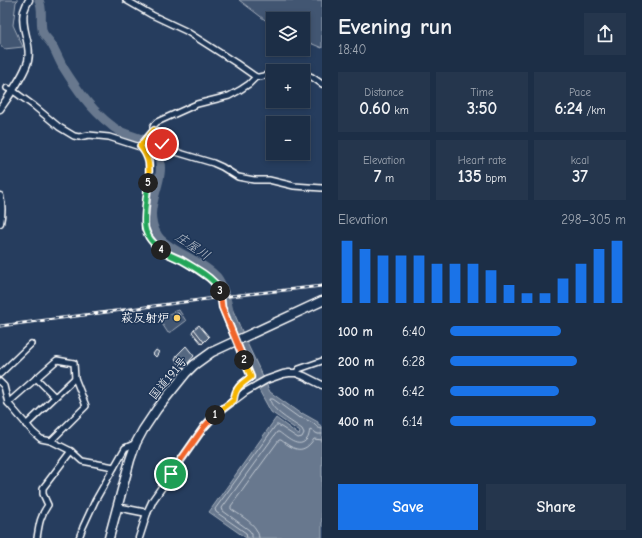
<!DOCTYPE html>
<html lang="en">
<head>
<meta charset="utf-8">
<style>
	body { margin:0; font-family:"Comic Neue","Klee One",sans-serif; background:#25364d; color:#f1f3f6; height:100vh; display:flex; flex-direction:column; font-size:15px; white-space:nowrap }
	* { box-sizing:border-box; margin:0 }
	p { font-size:13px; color:#a0a8b3 }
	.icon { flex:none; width:22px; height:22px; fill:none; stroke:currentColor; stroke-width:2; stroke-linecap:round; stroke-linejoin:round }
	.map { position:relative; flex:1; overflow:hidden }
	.side { display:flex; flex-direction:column; background:#1c2e46; width:320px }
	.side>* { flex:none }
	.buttons { position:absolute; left:266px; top:12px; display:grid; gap:8px }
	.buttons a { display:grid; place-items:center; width:44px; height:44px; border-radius:0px; background:#1c2e46; box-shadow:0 2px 6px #0003,0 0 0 1px #3a4a5f; font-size:20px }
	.pin { position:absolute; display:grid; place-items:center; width:34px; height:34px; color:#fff; margin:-17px; border:2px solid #fff; border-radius:50%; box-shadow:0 1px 4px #0007 }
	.km { position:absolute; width:20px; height:20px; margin:-10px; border-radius:50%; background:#222; color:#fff; font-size:11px; line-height:20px; text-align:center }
	.round { display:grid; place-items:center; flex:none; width:42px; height:42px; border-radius:0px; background:#25364d }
	.headline { display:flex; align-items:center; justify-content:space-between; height:68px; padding:0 16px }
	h1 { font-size:22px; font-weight:700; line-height:30px }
	.figures { display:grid; grid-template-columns:repeat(3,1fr); gap:6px; height:68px; padding:4px 16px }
	.figures div { display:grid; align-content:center; border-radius:0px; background:#25364d; text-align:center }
	.figures b { font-size:17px; font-weight:700 }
	.figures small { font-size:11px; font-weight:400 }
	.figures p { font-size:11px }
	.chart { height:112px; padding:8px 16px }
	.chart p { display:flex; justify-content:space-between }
	.chart svg { width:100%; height:72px; margin-top:4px; stroke:#1a73e8; stroke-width:6 }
	.primary-button { display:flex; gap:8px; margin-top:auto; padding:8px 16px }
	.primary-button a { flex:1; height:46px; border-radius:0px; background:#1a73e8; color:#fff; font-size:16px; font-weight:700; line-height:46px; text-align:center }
	.primary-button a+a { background:#25364d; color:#f1f3f6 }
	ul { padding:0 16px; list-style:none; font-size:13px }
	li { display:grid; grid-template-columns:64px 48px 1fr; align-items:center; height:30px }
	li i { height:10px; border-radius:5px; background:#1a73e8 }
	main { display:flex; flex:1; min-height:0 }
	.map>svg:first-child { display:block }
</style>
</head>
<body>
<main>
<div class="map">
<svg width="322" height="538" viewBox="0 0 322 538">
	<rect width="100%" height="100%" fill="#263d5e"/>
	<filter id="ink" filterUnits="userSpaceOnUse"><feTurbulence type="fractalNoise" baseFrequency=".025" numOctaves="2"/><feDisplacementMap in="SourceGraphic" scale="8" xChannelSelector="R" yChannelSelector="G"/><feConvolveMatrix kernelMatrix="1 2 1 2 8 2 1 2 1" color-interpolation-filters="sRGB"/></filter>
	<g filter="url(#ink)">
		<g fill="#425672" stroke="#a0aab8">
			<polygon points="0,0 18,0 16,2 13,25 23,47 4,49 0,44"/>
			<polygon points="239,0 322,0 322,48 303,40 303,19 273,19 273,26"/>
			<polygon points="179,310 186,321 174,330 168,333 159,319 175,311"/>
		</g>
		<polygon fill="#67788e" stroke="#a4aebb" points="228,299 248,345 270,392 301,414 302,413 318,422 318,424 322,426 322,538 246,538 209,512 276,418 299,435 300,432 271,412 259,390 233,327 225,300"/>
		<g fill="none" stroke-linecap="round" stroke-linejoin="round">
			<g stroke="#c2c9d2" stroke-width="1">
				<path d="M247 538 246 533 216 512 215 509 276 425H278L298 438 302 437 304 433 302 429C293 422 271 411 270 399H273L298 417C303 418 310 421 314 424 317 427 317 428 322 429"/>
				<path d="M252 538V534L249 530 223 511 222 508 277 432H279C286 437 299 450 307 439 309 437 309 433 310 430L318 434H322"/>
				<path d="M259 538C258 524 242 517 231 509V506L279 440H281C294 450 303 455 314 439L322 440"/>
			</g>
			<path stroke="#67788e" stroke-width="9" d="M39 0C44 10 39 22 43 33 45 37 50 41 52 45 56 52 59 60 63 67 76 88 91 110 111 125 115 129 121 132 127 134 135 137 152 141 156 148 158 150 158 152 158 154 169 182 139 207 158 236 162 242 168 245 174 249 188 258 206 265 217 277 224 286 227 301 229 311"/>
			<defs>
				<g id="minor">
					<polyline points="126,0 152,15 186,31 236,63 256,77 259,77 273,74"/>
					<polyline points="303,73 312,77 322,84"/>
					<polyline points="256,77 249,84 240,90 229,96 197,104 157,122 154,125 153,127 154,130 162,144 168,148 176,152 213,163 222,167 238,177 254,180 269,180 294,186 322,188"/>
					<path d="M7 88 12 90 34 106 59 127 74 136 79 137 89 135 109 137 140 147 145 152 149 161V173L145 219V228L149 237 156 246 166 253 182 260 199 271 209 278 219 288 221 294 222 307 251 377C241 384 235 388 234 400"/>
					<polyline points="140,147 154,130"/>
					<polyline points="296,373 299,369 322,361"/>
					<polyline points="0,374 31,344"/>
					<polyline points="36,378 55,397"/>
					<polyline points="0,382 4,386 8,403 33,432 41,439 51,441 71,451 82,461 114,467"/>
					<polyline points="8,403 57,360 74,363 75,378 86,406 51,441"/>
					<polyline points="26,425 75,378"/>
					<path d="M37 538C39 525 40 516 48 505L43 494V488L71 451"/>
					<polyline points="79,538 83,527 95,501 125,448 136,443"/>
				</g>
				<g id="tertiary">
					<path d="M0 109C9 96 24 76 28 61 32 44 20 28 24 11 25 8 27 3 29 0"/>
					<path d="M0 196C2 205 2 214 0 223"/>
					<polyline points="117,507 147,513"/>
					<polyline points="139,538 147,513 153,500 204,427 216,414 245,392 266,380 283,374 289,373 296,373 304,376 322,385"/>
				</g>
				<polyline id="trunk" points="109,538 130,460 136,443 143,430 157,409 186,373 194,365 212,352 322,301"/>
			</defs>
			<use href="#minor" stroke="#fff" stroke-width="8"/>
			<use href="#tertiary" stroke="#fff" stroke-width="9"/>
			<use href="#trunk" stroke="#fff" stroke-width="11"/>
			<use href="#minor" stroke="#1d3557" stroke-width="5"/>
			<use href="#tertiary" stroke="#1d3557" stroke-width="6"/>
			<use href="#trunk" stroke="#1d3557" stroke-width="8"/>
			<defs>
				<polyline id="rail" points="0,326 230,296 322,286"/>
			</defs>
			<use href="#rail" stroke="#fff" stroke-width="3"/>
			<use href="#rail" stroke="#1d3557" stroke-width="1.5" stroke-dasharray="4.5" stroke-linecap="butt"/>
		</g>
		<g fill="#49596f" stroke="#fff">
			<polygon points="174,315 180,319 177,321 174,317"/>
			<polygon points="194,329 207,339 202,344 192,332"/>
			<polygon points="177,355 191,360 183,368 175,359"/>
		</g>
		<g fill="#556781" stroke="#fff">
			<polygon points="178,313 181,318 178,320 174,315"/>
			<polygon points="199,325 209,337 204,342 194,329"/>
			<polygon points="186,346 194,356 186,365 177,355"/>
			<polygon points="156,350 159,352 156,357 153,354"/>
		</g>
	</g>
	<g fill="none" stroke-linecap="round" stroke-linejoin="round" filter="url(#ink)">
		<defs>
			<polyline id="split-1" points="171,474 204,427 215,415"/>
			<path id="split-2" d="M215 415 234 400C235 388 241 384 251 377L244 360"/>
			<polyline id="split-3" points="220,291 222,307 244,360"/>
			<path id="split-4" d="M161 250C167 254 174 257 181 260 192 266 216 279 220 291"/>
			<path id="split-5" d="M148 183C147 195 143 216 145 227 146 236 154 245 161 250"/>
			<path id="split-6" d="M148 183C150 168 150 158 140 146L154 130 162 144"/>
		</defs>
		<use href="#split-1" stroke="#fff" stroke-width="8"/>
		<use href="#split-2" stroke="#fff" stroke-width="8"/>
		<use href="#split-3" stroke="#fff" stroke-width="8"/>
		<use href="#split-4" stroke="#fff" stroke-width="8"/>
		<use href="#split-5" stroke="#fff" stroke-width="8"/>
		<use href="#split-6" stroke="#fff" stroke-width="8"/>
		<use href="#split-1" stroke="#f0652b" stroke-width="5"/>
		<use href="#split-2" stroke="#f5b400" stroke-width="5"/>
		<use href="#split-3" stroke="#f0652b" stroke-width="5"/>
		<use href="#split-4" stroke="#22a559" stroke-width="5"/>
		<use href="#split-5" stroke="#22a559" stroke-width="5"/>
		<use href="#split-6" stroke="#f5b400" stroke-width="5"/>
	</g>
	<circle fill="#ffd166" stroke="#1d3557" stroke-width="1.5" cx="177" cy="318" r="4"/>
	<g text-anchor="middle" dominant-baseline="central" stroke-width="3" stroke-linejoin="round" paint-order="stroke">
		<g font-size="12" font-weight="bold" fill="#fff" stroke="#1d3557" text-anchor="end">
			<text x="169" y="318">萩反射炉</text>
		</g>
		<g font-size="12" fill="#fff" stroke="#1d3557">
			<text transform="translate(168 378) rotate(-50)">国道191号</text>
		</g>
		<g font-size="13" font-style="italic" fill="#bbc2cc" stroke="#1d3557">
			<text transform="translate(193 246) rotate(34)">庄屋川</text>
		</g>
	</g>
</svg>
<div class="buttons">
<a><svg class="icon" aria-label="layers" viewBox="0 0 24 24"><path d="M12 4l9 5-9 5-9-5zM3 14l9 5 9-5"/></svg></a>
<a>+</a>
<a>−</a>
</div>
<div class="pin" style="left:171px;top:474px;background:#1e9e55"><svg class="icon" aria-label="arrive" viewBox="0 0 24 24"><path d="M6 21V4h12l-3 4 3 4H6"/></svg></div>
<div class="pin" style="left:162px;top:144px;background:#d93025"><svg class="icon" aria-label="check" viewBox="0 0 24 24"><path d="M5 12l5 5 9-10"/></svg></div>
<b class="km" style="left:215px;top:415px">1</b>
<b class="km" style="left:244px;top:360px">2</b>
<b class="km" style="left:220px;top:291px">3</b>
<b class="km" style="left:161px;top:250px">4</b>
<b class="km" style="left:148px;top:183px">5</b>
</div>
<section class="side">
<div class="headline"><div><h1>Evening run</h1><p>18:40</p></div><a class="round"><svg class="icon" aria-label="share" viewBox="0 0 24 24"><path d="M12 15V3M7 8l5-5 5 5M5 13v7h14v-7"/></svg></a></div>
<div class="figures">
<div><p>Distance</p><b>0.60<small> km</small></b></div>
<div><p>Time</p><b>3:50</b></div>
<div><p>Pace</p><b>6:24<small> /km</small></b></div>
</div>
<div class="figures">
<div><p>Elevation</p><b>7<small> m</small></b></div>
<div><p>Heart rate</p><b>135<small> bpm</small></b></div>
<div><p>kcal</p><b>37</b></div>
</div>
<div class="chart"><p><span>Elevation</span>298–305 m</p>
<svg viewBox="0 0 160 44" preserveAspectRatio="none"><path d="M5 44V6M15 44V11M25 44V15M35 44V15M45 44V15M55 44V20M65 44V20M75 44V20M85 44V24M95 44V33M105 44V38M115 44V38M125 44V29M135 44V20M145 44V11M155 44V6"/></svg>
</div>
<ul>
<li><b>100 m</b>6:40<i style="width:63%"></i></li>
<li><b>200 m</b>6:28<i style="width:72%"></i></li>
<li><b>300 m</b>6:42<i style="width:62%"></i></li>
<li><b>400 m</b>6:14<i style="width:83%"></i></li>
</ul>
<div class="primary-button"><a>Save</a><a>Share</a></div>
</section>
</main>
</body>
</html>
